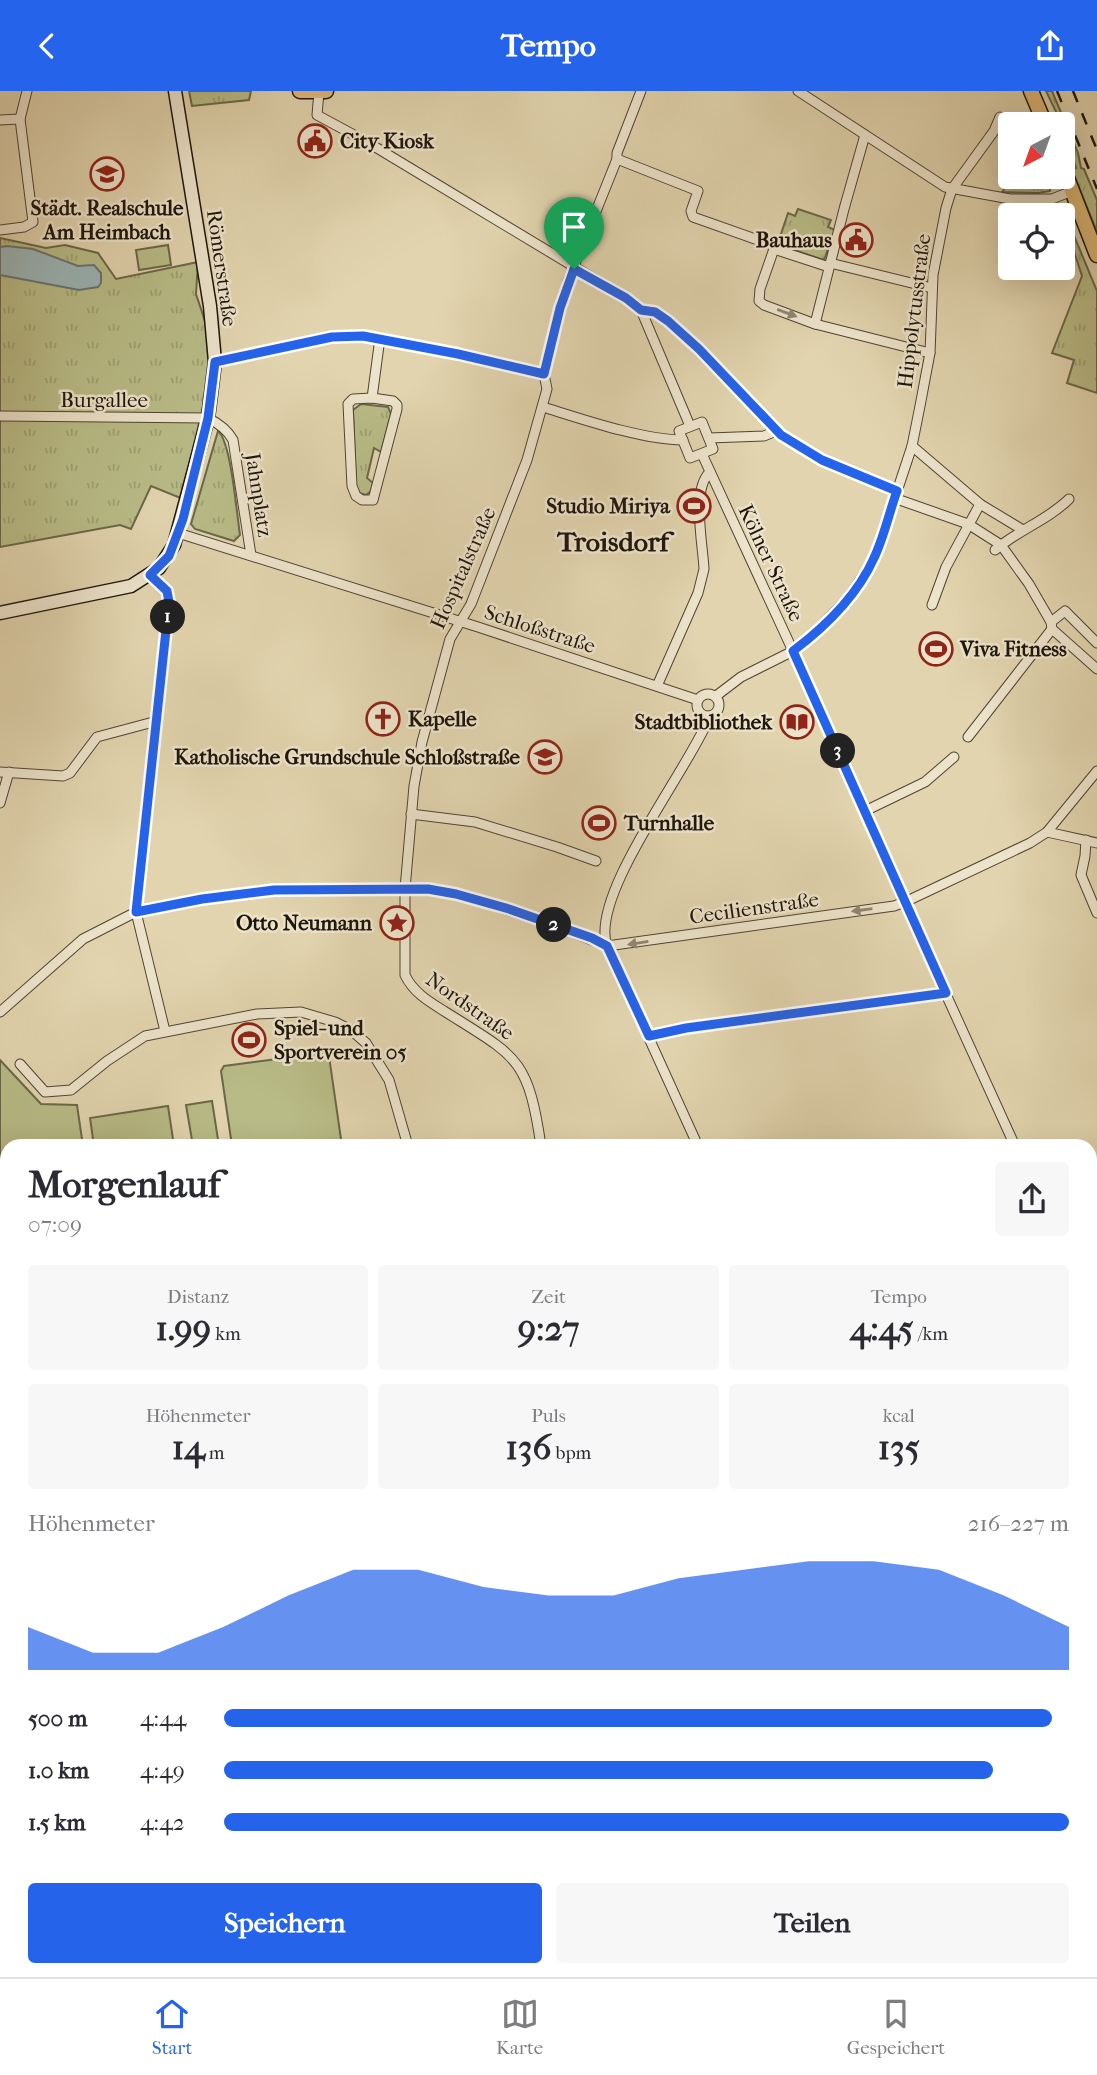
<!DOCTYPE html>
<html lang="de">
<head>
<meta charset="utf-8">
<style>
	body { margin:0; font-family:"IM FELL French Canon",serif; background:#f7f7f7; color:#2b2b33; height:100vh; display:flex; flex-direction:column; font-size:26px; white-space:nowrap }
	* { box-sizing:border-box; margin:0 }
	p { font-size:23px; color:#7c7c81 }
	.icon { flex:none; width:38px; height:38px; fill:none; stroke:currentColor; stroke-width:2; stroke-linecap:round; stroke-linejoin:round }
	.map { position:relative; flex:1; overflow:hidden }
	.panel { position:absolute; left:0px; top:1048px; width:1097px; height:838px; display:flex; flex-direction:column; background:#fff; border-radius:21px 21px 0 0; box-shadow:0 7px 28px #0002 }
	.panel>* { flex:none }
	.needle { width:46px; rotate:221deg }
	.fabs { position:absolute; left:998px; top:21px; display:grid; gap:14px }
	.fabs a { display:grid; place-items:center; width:77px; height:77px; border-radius:7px; background:#fff; box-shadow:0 7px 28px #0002; font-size:35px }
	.pin { position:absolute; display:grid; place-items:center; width:60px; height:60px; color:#fff; margin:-72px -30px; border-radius:50% 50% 50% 0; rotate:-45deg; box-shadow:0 0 7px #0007 }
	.pin .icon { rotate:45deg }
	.km { position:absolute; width:35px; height:35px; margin:-18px; border-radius:50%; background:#222; color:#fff; font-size:19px; line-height:35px; text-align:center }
	.round { display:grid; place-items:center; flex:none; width:74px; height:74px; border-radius:7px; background:#f7f7f7 }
	.overview { display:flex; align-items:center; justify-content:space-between; height:119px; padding:0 28px }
	h1 { font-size:38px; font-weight:700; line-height:52px }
	.metrics { display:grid; grid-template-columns:repeat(3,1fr); gap:10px; height:119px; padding:7px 28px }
	.metrics div { display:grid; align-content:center; border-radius:7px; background:#f7f7f7; text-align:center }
	.metrics b { font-size:35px; font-weight:700 }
	.metrics small { font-size:19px; font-weight:400 }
	.metrics p { font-size:19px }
	.chart { height:196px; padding:14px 28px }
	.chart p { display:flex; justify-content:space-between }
	.chart svg { width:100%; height:126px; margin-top:7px; fill:#2563eb; opacity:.7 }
	.cta { display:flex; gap:14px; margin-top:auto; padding:14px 28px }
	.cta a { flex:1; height:80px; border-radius:7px; background:#2563eb; color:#fff; font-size:28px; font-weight:700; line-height:80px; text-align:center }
	.cta a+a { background:#f7f7f7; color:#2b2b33 }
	ul { padding:0 28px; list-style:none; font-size:23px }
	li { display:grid; grid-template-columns:112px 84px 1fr; align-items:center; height:52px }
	li i { height:18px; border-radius:9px; background:#2563eb }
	header { display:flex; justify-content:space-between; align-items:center; height:91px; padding:0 28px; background:#2563eb; color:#fff; font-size:32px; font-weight:700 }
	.dock { display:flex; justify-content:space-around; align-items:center; height:98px; border-top:2px solid #e1e1e2; background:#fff; font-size:19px; color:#7c7c81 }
	.dock a { display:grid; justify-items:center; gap:4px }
	.dock .on { color:#2563eb }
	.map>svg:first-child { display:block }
</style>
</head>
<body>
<header><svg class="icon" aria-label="back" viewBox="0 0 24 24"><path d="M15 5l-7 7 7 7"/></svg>Tempo<svg class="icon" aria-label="share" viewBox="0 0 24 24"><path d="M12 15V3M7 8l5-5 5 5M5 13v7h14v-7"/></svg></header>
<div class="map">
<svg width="1097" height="1886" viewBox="0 0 1097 1886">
	<defs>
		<pattern id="grass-tufts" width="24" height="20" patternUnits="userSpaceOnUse" patternTransform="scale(1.75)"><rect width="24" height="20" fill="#b8bb86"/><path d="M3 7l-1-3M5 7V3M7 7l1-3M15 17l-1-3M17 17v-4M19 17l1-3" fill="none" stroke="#9ea072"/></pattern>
		<pattern id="forest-crowns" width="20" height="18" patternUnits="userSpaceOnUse" patternTransform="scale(1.75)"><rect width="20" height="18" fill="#b8bb86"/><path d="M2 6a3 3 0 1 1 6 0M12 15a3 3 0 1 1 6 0" fill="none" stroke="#9ea072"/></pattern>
	</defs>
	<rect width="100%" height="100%" fill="#e1d4ae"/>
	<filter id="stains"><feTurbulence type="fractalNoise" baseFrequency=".00286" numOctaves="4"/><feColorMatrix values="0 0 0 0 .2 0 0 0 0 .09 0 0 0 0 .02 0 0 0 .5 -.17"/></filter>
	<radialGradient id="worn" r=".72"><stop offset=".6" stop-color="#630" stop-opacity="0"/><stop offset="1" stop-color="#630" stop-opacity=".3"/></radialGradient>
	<g fill="url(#grass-tufts)" stroke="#6a6848" stroke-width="2">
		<polygon points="189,0 251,0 249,9 192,15"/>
		<polygon points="1046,0 1052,0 1078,62 1081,77 1084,78 1097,109 1097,141 1072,79 1076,77 1062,33"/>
		<polygon points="1013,86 1051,86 1050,100 1038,102 1002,101"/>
		<polygon points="1034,115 1055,115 1065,123 1097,200 1097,302 1067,292 1074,269 1052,262 1082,185 1062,124 1052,120 1030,117"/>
		<polygon points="798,118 831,129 828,136 835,139 824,169 782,155 783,151 779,149 788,122 795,125"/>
		<polygon points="0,147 46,157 65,154 98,162 116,188 198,171 196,203 209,242 210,270 203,316 183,398 183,408 151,395 131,438 120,434 0,456"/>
		<polygon points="361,313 388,316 391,323 381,361 374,357 367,387 373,392 371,400 366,404 359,402 356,397 353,319"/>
		<path d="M218 340C231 350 237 425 240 444L234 450 195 438 191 433Z"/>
		<polygon points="436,1880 554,1880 557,1886 438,1886"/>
	</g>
	<polygon fill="url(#forest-crowns)" stroke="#6a6848" stroke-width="2" points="7,1179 7,1880 369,1880 355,1886 0,1886 0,1181"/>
	<g fill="#b8bb86" stroke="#6a6848" stroke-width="2">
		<polygon points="168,154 171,174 139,179 136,159"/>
		<polygon points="324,962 329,965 342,1055 232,1055 221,980 224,975"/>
		<polygon points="0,969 41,1013 77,1014 83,1055 7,1055 7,1176 0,1179"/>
		<polygon points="212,1010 219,1055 193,1055 186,1014"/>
		<polygon points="168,1015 174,1055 94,1055 90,1027"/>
	</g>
	<polygon fill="#9bb5b7" stroke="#697572" stroke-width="2" points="7,155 33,158 78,175 94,174 101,182 101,192 98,196 79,199 0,184 0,156"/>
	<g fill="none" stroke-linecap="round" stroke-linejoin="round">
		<defs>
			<g id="street">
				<polyline points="798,0 945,96 1010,108 1052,108 1072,100"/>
				<polyline points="319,1 317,24 367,51 626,207 641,219 690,335"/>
				<polyline points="0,29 20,28"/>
				<polyline points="617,68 698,100 691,120 693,126 775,155 760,198 759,210 764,214 815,233 930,262"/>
				<polyline points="0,139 24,136 33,131 20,28 27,0"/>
				<polyline points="774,158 829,176"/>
				<polyline points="830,172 932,197"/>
				<polyline points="641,219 655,221 680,240 781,344 822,369 897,400"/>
				<polyline points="815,233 844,118 865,44"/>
				<polyline points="215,271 333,246 364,245 469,265 544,283"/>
				<polygon points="372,307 393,310 397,314 397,318 373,409 362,409 356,405 352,395 348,313 353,308"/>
				<polyline points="372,307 380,247"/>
				<path d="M543 316C582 328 643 349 683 349"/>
				<path d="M0 325 208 327C218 332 227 338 233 349L251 464"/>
				<polygon points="702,331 713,358 690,367 679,340"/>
				<polyline points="709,347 764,345 776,340"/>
				<polyline points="912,355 980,413 1023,439"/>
				<polyline points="702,363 822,623 899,800 1015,1055"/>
				<polyline points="894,407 968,433 1001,454 1029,493 1051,531 1052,538 1097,578"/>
				<polyline points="178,442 478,536 698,609"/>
				<path d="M995 459C1018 439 1048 429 1069 408"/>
				<polyline points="150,484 167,500 168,511 136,821 165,940"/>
				<polyline points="932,514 946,476 980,413"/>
				<polyline points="1051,531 1065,520 1097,552"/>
				<path d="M657 595 698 502 704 478C703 454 691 398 710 381"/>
				<circle cx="708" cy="614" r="11"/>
				<polyline points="716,605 741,586 793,560 810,547 848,507 875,467 912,355 920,315 930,262 933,184 946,117 952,98 994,40 1000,26"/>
				<polyline points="968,646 1052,538"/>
				<polyline points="0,681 63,685 70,682 97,646 157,630"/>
				<polyline points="0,712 9,681"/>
				<polyline points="865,720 925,691 954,666"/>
				<polyline points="411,723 475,731 557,756 596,770"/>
				<polyline points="1047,741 1097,752"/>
				<polyline points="1086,749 1085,765 1081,784 1097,822"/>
				<polyline points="607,855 894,815 905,811 1030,752 1047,741 1097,680"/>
				<polyline points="0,921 83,848 136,821 202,808 264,800 413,797 451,801 548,832 607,855"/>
				<polyline points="649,945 686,937 946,902"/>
				<polyline points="20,973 45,1001 71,999 107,970 145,945 257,923 301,921 335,931 351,939 366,952 389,989 408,1055"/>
				<path d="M541 1055C528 966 517 966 444 920 428 910 413 901 405 884V798L414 695 422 651 450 548 471 513 527 369 547 298 544 283 568 190 617 68V62L641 0"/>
				<path d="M698 1055 607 855C589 804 689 678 710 625"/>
				<polyline points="1090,1099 1097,1096"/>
				<polyline points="1090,1218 1097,1233"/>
				<polyline points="1090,1348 1097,1348"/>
				<polyline points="1090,1587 1097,1584"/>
				<polyline points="1090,1836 1097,1836"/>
			</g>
			<polyline id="secondary" points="0,522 131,495 159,477 174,454 208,327 215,271 210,215 175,0"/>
			<g id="primary">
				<polyline points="300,0 326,0"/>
				<polyline points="1031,0 1045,33"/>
				<polyline points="1062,74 1097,164"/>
			</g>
		</defs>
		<use href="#street" stroke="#4e4534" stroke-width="11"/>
		<use href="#secondary" stroke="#1d150b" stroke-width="15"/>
		<use href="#primary" stroke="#1d150b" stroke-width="17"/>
		<use href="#street" stroke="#ece3ca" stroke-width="9"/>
		<use href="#secondary" stroke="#ece3ca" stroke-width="12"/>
		<use href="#primary" stroke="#e0ba77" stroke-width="14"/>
		<g stroke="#1d150b" stroke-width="2.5" stroke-dasharray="12 12" stroke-linecap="butt">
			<polyline points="1057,0 1097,98"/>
			<polyline points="1073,0 1097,59"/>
		</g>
	</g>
	<defs><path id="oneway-solid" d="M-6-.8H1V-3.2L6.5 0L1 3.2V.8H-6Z" transform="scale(1.75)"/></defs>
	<g fill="#8f8674">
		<use href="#oneway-solid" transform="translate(787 222) rotate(20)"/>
		<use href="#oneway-solid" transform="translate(862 819) rotate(172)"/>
		<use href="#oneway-solid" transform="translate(638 852) rotate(171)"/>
	</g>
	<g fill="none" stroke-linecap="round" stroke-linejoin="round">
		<defs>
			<path id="route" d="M574 178 626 207 641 219 655 221 668 230 699 258 781 344 822 369 897 400C889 422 884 446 874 467 857 505 825 536 793 560L946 902 686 937 649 945 607 855 592 847 509 818 456 803 428 798 274 799 202 808 136 821 169 511 167 500 150 484 169 465 183 428 208 327 215 271 332 246 363 245 458 263 544 283 560 217Z"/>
		</defs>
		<use href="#route" stroke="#fff" stroke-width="14"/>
		<use href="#route" stroke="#2563eb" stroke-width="9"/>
	</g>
	<defs>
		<symbol id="civic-ring" viewBox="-11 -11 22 22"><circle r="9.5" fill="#ece3ca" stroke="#8f2418" stroke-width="1.5"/><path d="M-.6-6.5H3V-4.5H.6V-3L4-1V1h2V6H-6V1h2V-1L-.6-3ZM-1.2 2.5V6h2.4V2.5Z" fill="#8f2418"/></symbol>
		<symbol id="school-ring" viewBox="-11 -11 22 22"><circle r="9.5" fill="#ece3ca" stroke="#8f2418" stroke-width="1.5"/><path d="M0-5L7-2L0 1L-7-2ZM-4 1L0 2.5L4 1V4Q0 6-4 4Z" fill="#8f2418"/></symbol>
		<symbol id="stadium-ring" viewBox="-11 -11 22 22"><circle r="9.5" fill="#ece3ca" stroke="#8f2418" stroke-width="1.5"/><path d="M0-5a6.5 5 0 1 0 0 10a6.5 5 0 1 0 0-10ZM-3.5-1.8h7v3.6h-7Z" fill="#8f2418"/></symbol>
		<symbol id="church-ring" viewBox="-11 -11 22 22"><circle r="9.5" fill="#ece3ca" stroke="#8f2418" stroke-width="1.5"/><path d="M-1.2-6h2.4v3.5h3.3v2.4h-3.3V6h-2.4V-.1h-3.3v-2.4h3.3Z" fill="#8f2418"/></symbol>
		<symbol id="library-ring" viewBox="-11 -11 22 22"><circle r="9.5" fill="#ece3ca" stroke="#8f2418" stroke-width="1.5"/><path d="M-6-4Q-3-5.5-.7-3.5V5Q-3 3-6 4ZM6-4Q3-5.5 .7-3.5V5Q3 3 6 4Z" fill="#8f2418"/></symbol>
		<symbol id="sight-ring" viewBox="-11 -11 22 22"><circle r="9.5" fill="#ece3ca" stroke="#8f2418" stroke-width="1.5"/><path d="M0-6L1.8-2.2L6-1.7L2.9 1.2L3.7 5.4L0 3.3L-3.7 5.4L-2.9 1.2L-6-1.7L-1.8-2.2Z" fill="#8f2418"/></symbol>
	</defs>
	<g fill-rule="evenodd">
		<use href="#civic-ring" x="296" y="31" width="38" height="38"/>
		<use href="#school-ring" x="88" y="64" width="38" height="38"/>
		<use href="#civic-ring" x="837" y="130" width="38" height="38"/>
		<use href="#stadium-ring" x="675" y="396" width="38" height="38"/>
		<use href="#stadium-ring" x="917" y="539" width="38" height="38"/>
		<use href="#church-ring" x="364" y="609" width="38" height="38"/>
		<use href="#library-ring" x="778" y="612" width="38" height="38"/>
		<use href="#school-ring" x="526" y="647" width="38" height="38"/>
		<use href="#stadium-ring" x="580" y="713" width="38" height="38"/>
		<use href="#sight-ring" x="378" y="813" width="38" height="38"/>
		<use href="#stadium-ring" x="230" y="930" width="38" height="38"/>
	</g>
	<g text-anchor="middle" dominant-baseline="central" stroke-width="5" stroke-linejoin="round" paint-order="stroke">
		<g font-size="21" font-weight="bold" fill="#1d150b" stroke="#ece3ca" text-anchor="start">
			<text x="340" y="50">City Kiosk</text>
			<text x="107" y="117" text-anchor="middle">Städt. Realschule<tspan x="107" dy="24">Am Heimbach</tspan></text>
			<text x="832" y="149" text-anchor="end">Bauhaus</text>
			<text x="670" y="415" text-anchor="end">Studio Miriya</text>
			<text x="960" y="558">Viva Fitness</text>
			<text x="408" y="628">Kapelle</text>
			<text x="772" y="631" text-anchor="end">Stadtbibliothek</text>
			<text x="520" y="666" text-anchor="end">Katholische Grundschule Schloßstraße</text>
			<text x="624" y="732">Turnhalle</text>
			<text x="372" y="832" text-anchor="end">Otto Neumann</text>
			<text x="274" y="937">Spiel- und<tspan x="274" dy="24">Sportverein 05</tspan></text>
		</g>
		<g font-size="21" fill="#1d150b" stroke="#ece3ca">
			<text transform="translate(222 177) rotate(82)">Römerstraße</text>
			<text transform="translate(914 220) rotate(-83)">Hippolytusstraße</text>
			<text x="104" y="309">Burgallee</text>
			<text transform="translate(259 404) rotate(81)">Jahnplatz</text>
			<text transform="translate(771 472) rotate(65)">Kölner Straße</text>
			<text transform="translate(463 477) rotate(-66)">Hospitalstraße</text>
			<text transform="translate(540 538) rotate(18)">Schloßstraße</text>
			<text transform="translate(754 817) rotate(-8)">Cecilienstraße</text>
			<text transform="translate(470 915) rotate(35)">Nordstraße</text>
		</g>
		<g font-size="28" font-weight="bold" fill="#1d150b" stroke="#ece3ca">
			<text x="613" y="450">Troisdorf</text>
		</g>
	</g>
	<rect width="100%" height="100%" filter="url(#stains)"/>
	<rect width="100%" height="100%" fill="url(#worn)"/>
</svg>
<div class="fabs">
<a><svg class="needle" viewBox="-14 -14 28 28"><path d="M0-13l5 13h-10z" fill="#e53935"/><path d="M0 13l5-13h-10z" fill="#7c7c81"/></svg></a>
<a><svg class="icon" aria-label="locate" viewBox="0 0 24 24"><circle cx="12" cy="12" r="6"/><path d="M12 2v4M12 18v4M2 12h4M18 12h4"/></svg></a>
</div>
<div class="pin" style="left:574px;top:178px;background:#1e9e55"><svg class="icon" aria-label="arrive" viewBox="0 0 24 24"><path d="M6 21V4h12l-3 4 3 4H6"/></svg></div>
<b class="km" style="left:168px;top:526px">1</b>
<b class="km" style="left:554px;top:834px">2</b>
<b class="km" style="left:838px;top:660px">3</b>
<section class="panel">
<div class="overview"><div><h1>Morgenlauf</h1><p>07:09</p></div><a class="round"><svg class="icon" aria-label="share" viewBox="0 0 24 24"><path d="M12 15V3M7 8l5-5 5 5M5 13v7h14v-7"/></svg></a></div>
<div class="metrics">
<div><p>Distanz</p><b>1.99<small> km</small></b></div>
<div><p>Zeit</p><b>9:27</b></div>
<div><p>Tempo</p><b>4:45<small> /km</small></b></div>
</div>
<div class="metrics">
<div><p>Höhenmeter</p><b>14<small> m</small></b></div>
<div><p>Puls</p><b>136<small> bpm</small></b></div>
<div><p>kcal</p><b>135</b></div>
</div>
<div class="chart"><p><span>Höhenmeter</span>216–227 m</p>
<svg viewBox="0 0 160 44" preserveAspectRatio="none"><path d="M0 44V29L10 38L20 38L30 29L40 18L50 9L60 9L70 15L80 18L90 18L100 12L110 9L120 6L130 6L140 9L150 18L160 29V44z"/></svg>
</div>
<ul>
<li><b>500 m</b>4:44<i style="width:98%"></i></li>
<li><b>1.0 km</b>4:49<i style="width:91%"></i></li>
<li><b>1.5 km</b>4:42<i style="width:100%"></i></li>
</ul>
<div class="cta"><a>Speichern</a><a>Teilen</a></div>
</section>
</div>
<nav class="dock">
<a class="on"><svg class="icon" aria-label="home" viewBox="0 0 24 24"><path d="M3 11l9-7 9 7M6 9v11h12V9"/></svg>Start</a>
<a><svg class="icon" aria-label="map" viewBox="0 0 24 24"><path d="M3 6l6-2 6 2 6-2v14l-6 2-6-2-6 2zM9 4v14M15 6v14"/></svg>Karte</a>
<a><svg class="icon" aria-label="saved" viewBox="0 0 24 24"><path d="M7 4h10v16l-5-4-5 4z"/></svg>Gespeichert</a>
</nav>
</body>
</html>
